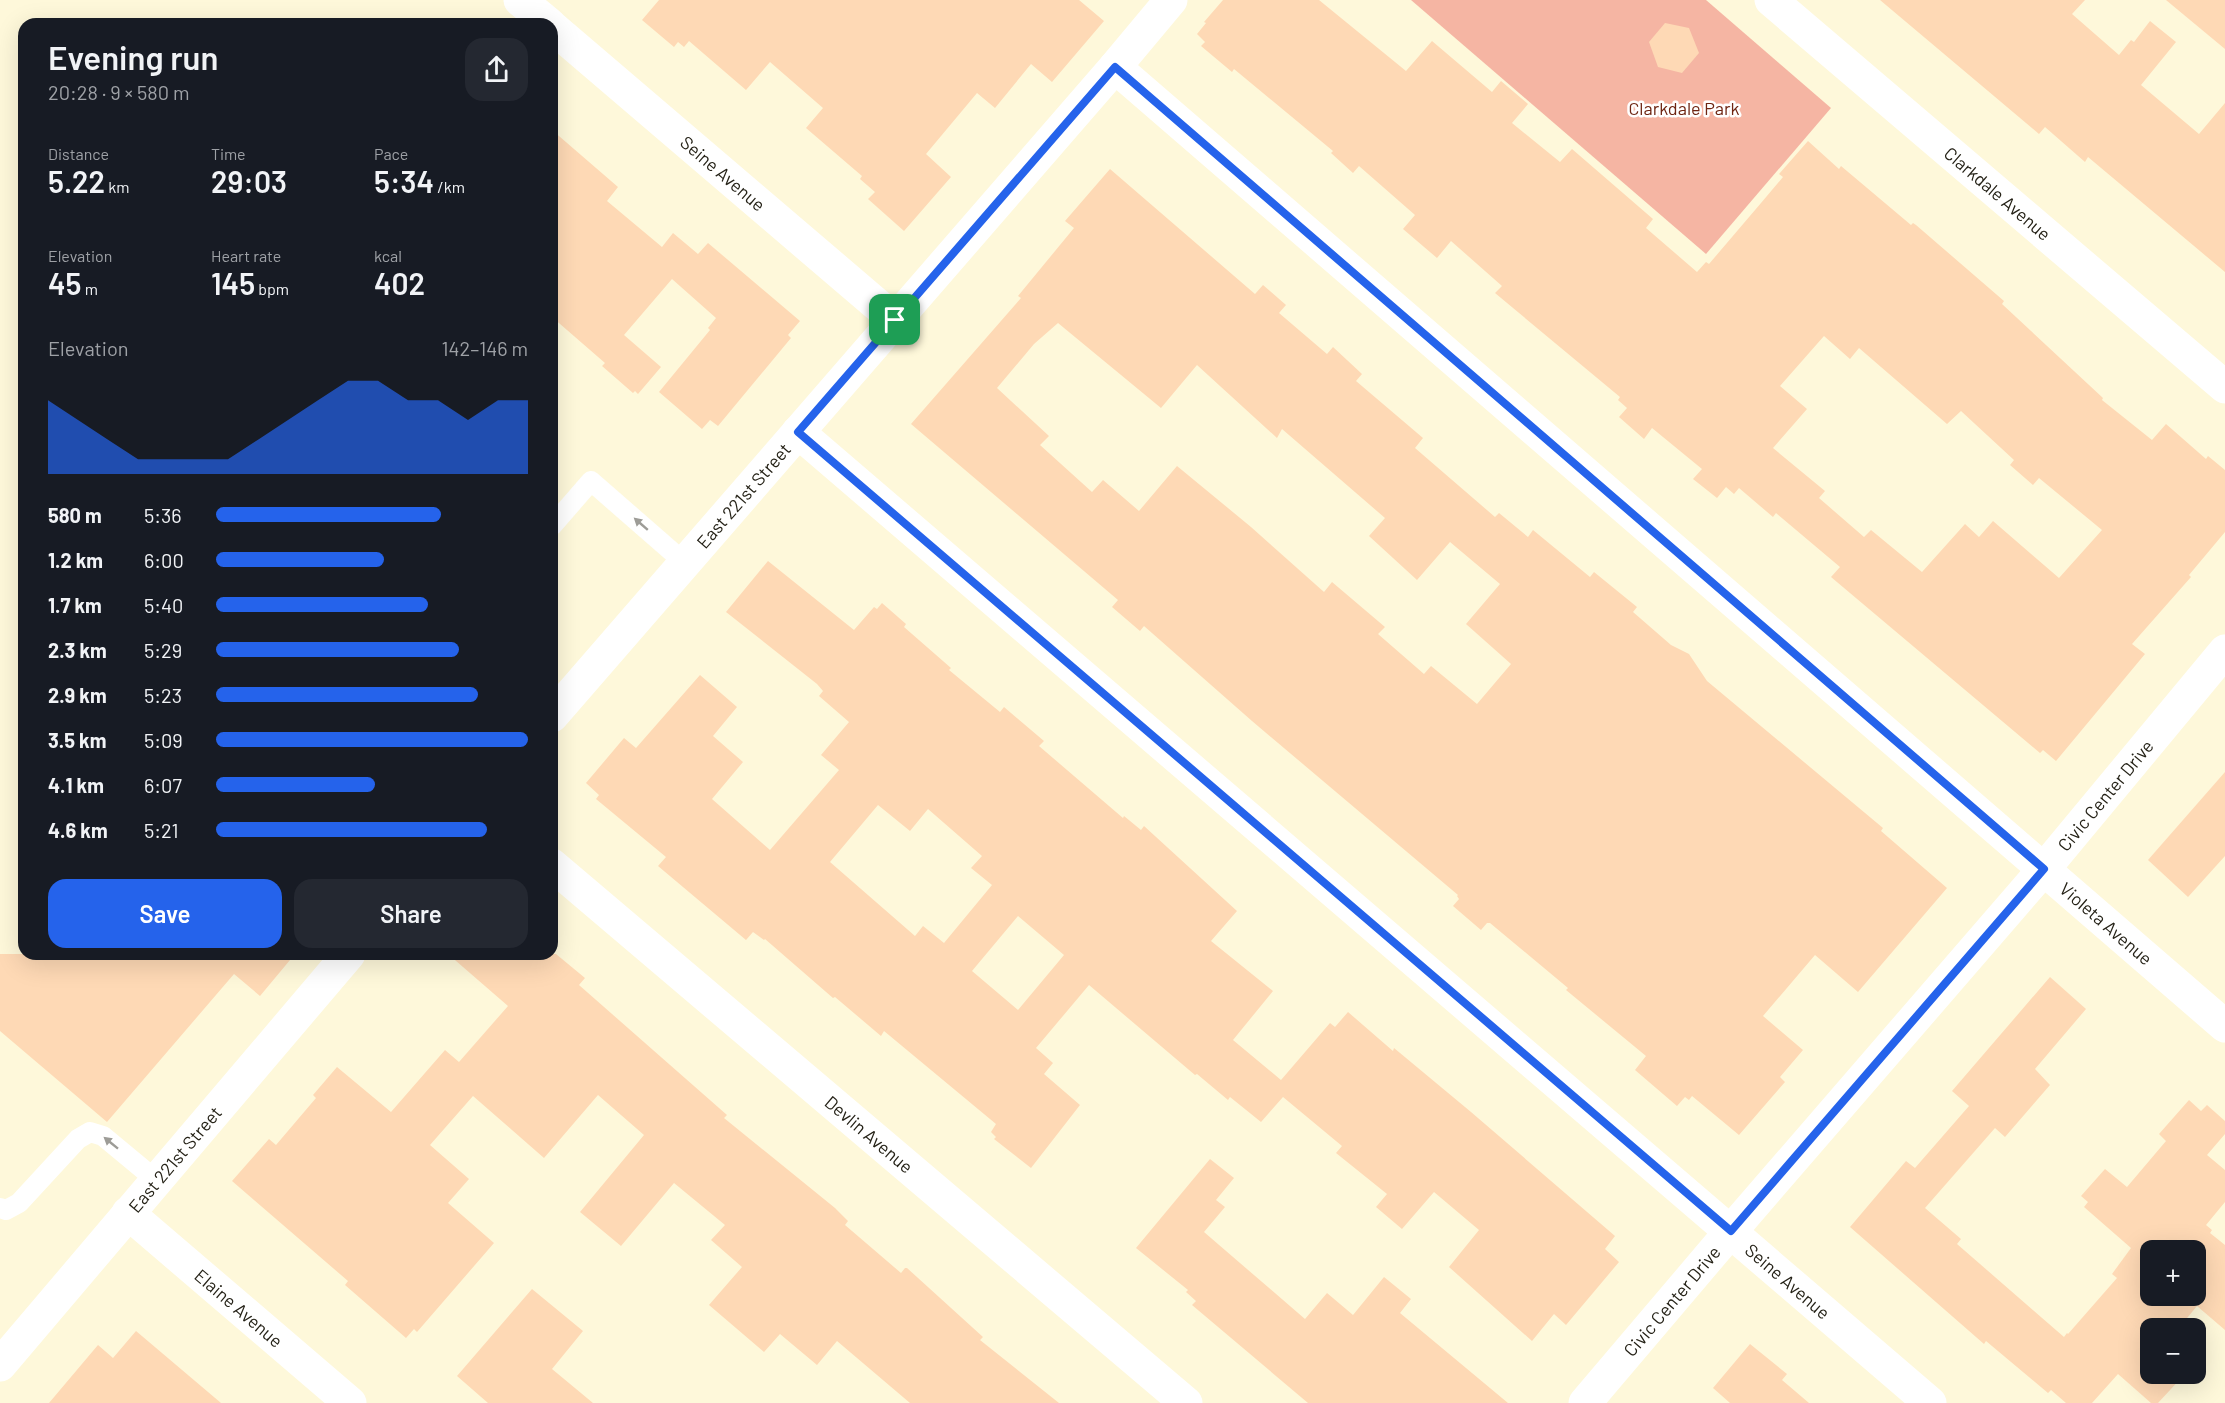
<!DOCTYPE html>
<html lang="en">
<head>
<meta charset="utf-8">
<style>
	body { margin:0; font-family:Barlow,sans-serif; background:#242831; color:#f1f3f6; height:100vh; display:flex; flex-direction:column; font-size:22px; white-space:nowrap }
	* { box-sizing:border-box; margin:0 }
	p { font-size:20px; color:#9ea1a6 }
	.icon { flex:none; width:33px; height:33px; fill:none; stroke:currentColor; stroke-width:2; stroke-linecap:round; stroke-linejoin:round }
	.map { position:relative; flex:1; overflow:hidden }
	.side { position:absolute; left:18px; top:18px; width:540px; height:942px; display:flex; flex-direction:column; background:#171b24; border-radius:18px; box-shadow:0 6px 24px #0002 }
	.side>* { flex:none }
	.tools { position:absolute; left:2140px; top:1240px; display:grid; gap:12px }
	.tools a { display:grid; place-items:center; width:66px; height:66px; border-radius:12px; background:#171b24; box-shadow:0 6px 24px #0002; font-size:30px }
	.pin { position:absolute; display:grid; place-items:center; width:51px; height:51px; color:#fff; margin:-26px; border-radius:12px; box-shadow:0 3px 9px #0006 }
	.round { display:grid; place-items:center; flex:none; width:63px; height:63px; border-radius:18px; background:#242831 }
	.headline { display:flex; align-items:center; justify-content:space-between; height:102px; padding:0 30px }
	h1 { font-size:33px; font-weight:600; line-height:45px }
	.figures { display:grid; grid-template-columns:repeat(3,1fr); gap:9px; height:102px; padding:6px 30px }
	.figures div { display:grid; align-content:center }
	.figures b { font-size:30px; font-weight:600 }
	.figures small { font-size:16px; font-weight:400 }
	.figures p { font-size:16px }
	.chart { height:168px; padding:12px 30px }
	.chart p { display:flex; justify-content:space-between }
	.chart svg { width:100%; height:108px; margin-top:6px; fill:#2563eb; opacity:.7 }
	.primary-button { display:flex; gap:12px; margin-top:auto; padding:12px 30px }
	.primary-button a { flex:1; height:69px; border-radius:18px; background:#2563eb; color:#fff; font-size:24px; font-weight:600; line-height:69px; text-align:center }
	.primary-button a+a { background:#242831; color:#f1f3f6 }
	ul { padding:0 30px; list-style:none; font-size:20px }
	li { display:grid; grid-template-columns:96px 72px 1fr; align-items:center; height:45px }
	li i { height:15px; border-radius:8px; background:#2563eb }
	.map>svg:first-child { display:block }
</style>
</head>
<body>
<div class="map">
<svg width="2225" height="1403" viewBox="0 0 2225 1403">
	<rect width="100%" height="100%" fill="#fef8da"/>
	<polygon fill="#f5b5a3" points="1411,0 1706,0 1831,108 1706,254"/>
	<g fill="#fed9b5" fill-rule="evenodd">
		<polygon points="659,0 1079,0 1104,21 1052,82 1031,64 995,108 977,93 926,154 951,177 904,231 868,199 875,192 860,179 862,176 806,128 823,108 770,62 746,90 689,41 684,47 678,42 674,47 642,20"/>
		<path d="M1223 0H1319L1406 71 1432 41 1492 92 1501 81 1528 104 1512 123 1560 162 1572 149 1653 219 1646 228 1697 272 1706 262 1709 264 1761 203 1783 177 1779 174 1808 141 1839 169 1841 166 1911 225 1913 223 1916 225 2004 301 2002 304 2103 398 2102 400 2152 440 2166 424 2206 459 2208 456 2225 470V532L2189 575 2191 577 2132 644 2145 654 2056 761 2043 750 2040 753 1831 577 1840 567 1776 513 1773 517 1739 488 1734 494 1726 487 1717 498 1693 479 1702 469 1652 428 1644 439 1619 417 1627 408 1618 400 1620 397 1495 293 1502 286 1451 241 1437 258 1403 229 1415 215 1359 166 1353 173 1331 153 1333 151 1234 69 1232 72 1201 46 1205 42 1197 34 1206 23 1204 22ZM1824 336 1850 359 1859 348 1947 424 1961 411 2014 460 2010 465 2033 485 2039 478 2102 530 2059 578 1993 521 1979 537 1965 524 1922 572 1871 530 1864 537 1819 498 1825 491 1773 448 1807 409 1780 386Z"/>
		<polygon points="1880,0 2085,0 2072,14 2119,55 2131,40 2134,42 2150,21 2176,42 2141,85 2199,134 2225,103 2225,272 2088,157 2085,162 2045,127 2039,134"/>
		<polygon points="2166,0 2225,0 2225,49"/>
		<polygon points="1665,23 1689,28 1699,53 1682,73 1658,67 1649,42"/>
		<polygon points="552,130 618,187 607,201 662,247 673,233 698,254 708,243 800,321 788,335 791,338 718,426 710,420 702,429 659,392 710,330 708,328 716,318 672,279 624,335 661,367 638,394 635,391 633,393 602,366 605,363 552,317"/>
		<path d="M1110 169 1255 294 1263 285 1286 305 1279 313 1327 354 1333 347 1362 374 1356 381 1423 438 1415 448 1495 517 1499 513 1528 537 1533 530 1590 577 1594 572 1637 607 1633 612 1671 645 1689 654 1707 681 1883 828 1881 831 1947 888 1858 992 1815 955 1763 1016 1803 1050 1780 1077 1785 1082 1739 1135 1692 1096 1689 1100 1685 1097 1677 1106 1635 1070 1646 1056 1566 990 1568 988 1490 923H1487L1481 930 1453 906 1459 899 1457 896 1458 895 1252 721 1144 626 1140 631 1112 607 1118 600 911 424 1021 298 1018 296 1074 228 1065 221ZM1058 323 1161 408 1197 365 1277 438 1282 429 1385 518 1369 536 1417 580 1450 542 1500 584 1466 624 1511 664 1477 704 1431 666 1424 674 1378 634 1385 627 1332 582 1324 592 1251 527 1177 466 1139 511 1103 480 1092 492 1040 445 1049 436 997 388 1034 344Z"/>
		<path d="M768 561 854 630 874 607 877 609 882 603 906 624 904 627 951 668 949 670 1000 712 1004 707 1044 741 1039 746 1123 818 1124 816 1141 830 1144 826 1237 911 1211 941 1273 991 1233 1040 1281 1080 1330 1023 1335 1027 1348 1012 1393 1051 1394 1048 1471 1112 1615 1236 1605 1249 1619 1262 1566 1325 1554 1314 1532 1341 1449 1267 1479 1230 1434 1192 1402 1229 1376 1207 1387 1194 1336 1153 1342 1146 1283 1097 1261 1122 1230 1097 1228 1100 1197 1074 1195 1075 1089 985 1036 1048 1053 1063 1044 1074 1080 1105 1031 1168 994 1139 996 1137 991 1132 996 1124 884 1031 881 1036 835 997 833 998 765 939 764 940 753 932 746 940 658 866 666 857 596 799 599 795 586 783 624 738 636 748 700 675 737 707 713 736 743 762 712 799 770 850 839 770 821 755 849 722 819 696 823 691 817 684 726 612ZM878 805 910 831 928 809 982 856 971 868 992 885 944 943 923 926 915 936 830 862ZM1018 916 1064 955 1018 1010 972 971Z"/>
		<polygon points="2225,772 2225,856 2188,897 2148,860"/>
		<polygon points="0,954 295,954 260,996 234,974 107,1122 0,1031"/>
		<polygon points="448,954 556,954 585,978 579,985 727,1115 724,1118 835,1208 848,1221 845,1225 901,1273 905,1268 907,1268 983,1337 980,1340 1059,1403 910,1403 837,1341 817,1365 780,1334 764,1352 709,1305 742,1267 711,1240 725,1225 674,1183 621,1246 580,1212 644,1135 598,1095 544,1158 473,1096 430,1145 469,1179 448,1203 494,1243 417,1332 414,1329 406,1338 345,1285 348,1281 232,1181 269,1139 276,1145 316,1098 313,1095 337,1067 391,1112 445,1050 459,1062 508,1006"/>
		<path d="M2050 977 2086 1009 2035 1069 2050 1085 2005 1137 1995 1128 1925 1208 1961 1239 1957 1244 2064 1337 2067 1333 2068 1334 2117 1278 2112 1274 2131 1248 2084 1207 2088 1202 2081 1196 2105 1169 2127 1187 2166 1141 2159 1134 2189 1100 2201 1111 2207 1105 2225 1121V1134L2207 1155 2225 1170V1202L2206 1225 2212 1230 2210 1233 2225 1245V1330L2197 1306 2178 1329H2151V1374H2180L2183 1376 2158 1403H2151L2118 1374 2092 1403H2066L2051 1390 2048 1393 1986 1341 1984 1344 1850 1227 1906 1161 1915 1168 1969 1106 1952 1091ZM2151 1251H2196V1296H2151Z"/>
		<polygon points="1210,1159 1234,1178 1216,1200 1225,1207 1204,1232 1305,1319 1327,1293 1353,1315 1384,1277 1411,1299 1400,1313 1508,1403 1308,1403 1192,1305 1196,1301 1186,1292 1188,1290 1136,1248"/>
		<polygon points="532,1289 583,1331 552,1369 593,1403 488,1403 457,1376"/>
		<polygon points="136,1331 221,1403 49,1403 98,1345 113,1358"/>
		<polygon points="1750,1344 1787,1374 1782,1380 1809,1403 1730,1403 1713,1388"/>
	</g>
	<g fill="none" stroke-linecap="round" stroke-linejoin="round">
		<g stroke="#fff" stroke-width="20">
			<polyline points="552,526 591,481 685,563"/>
			<polyline points="0,1208 6,1210 19,1203 78,1139 90,1132 103,1136 156,1180"/>
		</g>
		<g stroke="#fff" stroke-width="33">
			<polyline points="520,0 549,24"/>
			<path id="s1" d="M1771 0 2225 387"/>
			<path id="s2" d="M552 27 895 320"/>
			<path id="s3" d="M1115 67 2225 1026"/>
			<path id="s4" d="M798 432 1930 1403"/>
			<path id="s5" d="M552 716 1115 67 1171 0"/>
			<path id="s6" d="M552 865 1186 1403"/>
			<path id="s7" d="M128 1213 350 1403"/>
			<path id="s8" d="M0 1365 349 954"/>
		</g>
		<path stroke="#fff" stroke-width="33" id="s9" d="M1585 1403 1731 1231 2044 869 2225 651"/>
	</g>
	<defs><path id="oneway-solid" d="M-6-.8H1V-3.2L6.5 0L1 3.2V.8H-6Z" transform="scale(1.5)"/></defs>
	<g fill="#9d9c97">
		<use href="#oneway-solid" transform="translate(641 524) rotate(-139)"/>
		<use href="#oneway-solid" transform="translate(111 1143) rotate(-141)"/>
	</g>
	<g fill="none" stroke-linecap="round" stroke-linejoin="round">
		<defs>
			<polygon id="route" points="1115,67 2044,869 1731,1231 798,432"/>
		</defs>
		<use href="#route" stroke="#fff" stroke-width="12"/>
		<use href="#route" stroke="#2563eb" stroke-width="8"/>
	</g>
	<g text-anchor="middle" dominant-baseline="central" stroke-width="5" stroke-linejoin="round" paint-order="stroke">
		<g font-size="18" fill="#6e2512" stroke="#fff">
			<text x="1684" y="108">Clarkdale Park</text>
		</g>
		<g font-size="18" fill="#252217" stroke="#fff">
			<text stroke="none"><textPath href="#s2" startOffset="225">Seine Avenue</textPath></text>
			<text stroke="none"><textPath href="#s1" startOffset="298">Clarkdale Avenue</textPath></text>
			<text stroke="none"><textPath href="#s5" startOffset="292">East 221st Street</textPath></text>
			<text stroke="none"><textPath href="#s9" startOffset="800">Civic Center Drive</textPath></text>
			<text stroke="none"><textPath href="#s3" startOffset="1310">Violeta Avenue</textPath></text>
			<text stroke="none"><textPath href="#s6" startOffset="416">Devlin Avenue</textPath></text>
			<text stroke="none"><textPath href="#s8" startOffset="270">East 221st Street</textPath></text>
			<text stroke="none"><textPath href="#s4" startOffset="1304">Seine Avenue</textPath></text>
			<text stroke="none"><textPath href="#s9" startOffset="134">Civic Center Drive</textPath></text>
			<text stroke="none"><textPath href="#s7" startOffset="146">Elaine Avenue</textPath></text>
		</g>
	</g>
</svg>
<div class="tools">
<a>+</a>
<a>−</a>
</div>
<div class="pin" style="left:895px;top:320px;background:#1e9e55"><svg class="icon" aria-label="arrive" viewBox="0 0 24 24"><path d="M6 21V4h12l-3 4 3 4H6"/></svg></div>
<section class="side">
<div class="headline"><div><h1>Evening run</h1><p>20:28 · 9 × 580 m</p></div><a class="round"><svg class="icon" aria-label="share" viewBox="0 0 24 24"><path d="M12 15V3M7 8l5-5 5 5M5 13v7h14v-7"/></svg></a></div>
<div class="figures">
<div><p>Distance</p><b>5.22<small> km</small></b></div>
<div><p>Time</p><b>29:03</b></div>
<div><p>Pace</p><b>5:34<small> /km</small></b></div>
</div>
<div class="figures">
<div><p>Elevation</p><b>45<small> m</small></b></div>
<div><p>Heart rate</p><b>145<small> bpm</small></b></div>
<div><p>kcal</p><b>402</b></div>
</div>
<div class="chart"><p><span>Elevation</span>142–146 m</p>
<svg viewBox="0 0 160 44" preserveAspectRatio="none"><path d="M0 44V14L10 22L20 30L30 38L40 38L50 38L60 38L70 30L80 22L90 14L100 6L110 6L120 14L130 14L140 22L150 14L160 14V44z"/></svg>
</div>
<ul>
<li><b>580 m</b>5:36<i style="width:72%"></i></li>
<li><b>1.2 km</b>6:00<i style="width:54%"></i></li>
<li><b>1.7 km</b>5:40<i style="width:68%"></i></li>
<li><b>2.3 km</b>5:29<i style="width:78%"></i></li>
<li><b>2.9 km</b>5:23<i style="width:84%"></i></li>
<li><b>3.5 km</b>5:09<i style="width:100%"></i></li>
<li><b>4.1 km</b>6:07<i style="width:51%"></i></li>
<li><b>4.6 km</b>5:21<i style="width:87%"></i></li>
</ul>
<div class="primary-button"><a>Save</a><a>Share</a></div>
</section>
</div>
</body>
</html>
